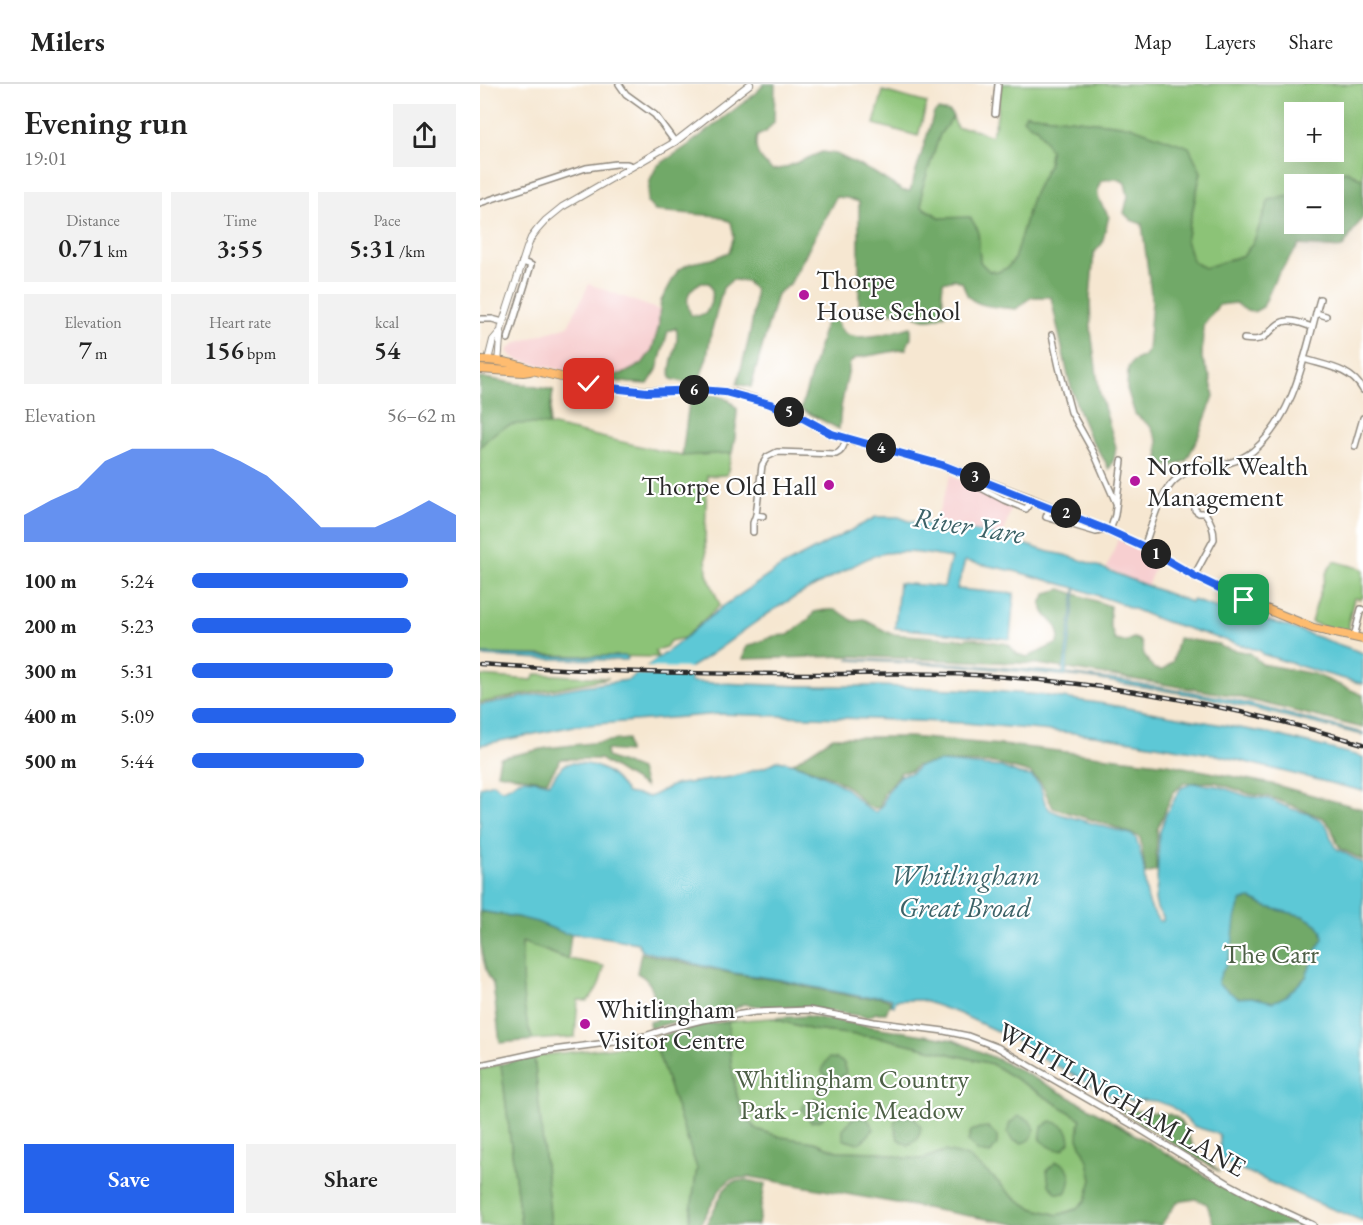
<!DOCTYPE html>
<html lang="en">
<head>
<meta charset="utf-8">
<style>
	body { margin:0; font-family:"EB Garamond",serif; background:#f2f2f2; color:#222; height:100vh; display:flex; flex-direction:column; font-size:22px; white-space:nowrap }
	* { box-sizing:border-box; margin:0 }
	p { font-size:20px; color:#767676 }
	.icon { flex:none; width:33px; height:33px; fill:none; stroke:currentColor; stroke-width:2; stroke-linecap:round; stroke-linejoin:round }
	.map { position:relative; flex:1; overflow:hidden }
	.sheet { display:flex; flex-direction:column; background:#fff; width:480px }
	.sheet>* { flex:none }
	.tools { position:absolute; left:804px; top:18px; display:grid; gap:12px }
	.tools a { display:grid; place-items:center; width:60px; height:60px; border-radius:0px; background:#fff; box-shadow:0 6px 24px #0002; font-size:30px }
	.pin { position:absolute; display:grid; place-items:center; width:51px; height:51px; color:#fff; margin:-26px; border-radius:12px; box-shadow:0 3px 9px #0006 }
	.km { position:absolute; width:30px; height:30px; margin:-15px; border-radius:50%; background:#222; color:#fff; font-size:16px; line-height:30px; text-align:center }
	.round { display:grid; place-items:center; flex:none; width:63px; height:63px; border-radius:0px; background:#f2f2f2 }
	.headline { display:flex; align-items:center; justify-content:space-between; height:102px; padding:0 24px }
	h1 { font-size:33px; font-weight:600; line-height:45px }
	.stats { display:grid; grid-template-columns:repeat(3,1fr); gap:9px; height:102px; padding:6px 24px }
	.stats div { display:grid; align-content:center; border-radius:0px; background:#f2f2f2; text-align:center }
	.stats b { font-size:26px; font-weight:600 }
	.stats small { font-size:16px; font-weight:400 }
	.stats p { font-size:16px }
	.chart { height:168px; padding:12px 24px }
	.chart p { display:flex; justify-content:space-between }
	.chart svg { width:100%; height:108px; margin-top:6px; fill:#2563eb; opacity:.7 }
	.primary-button { display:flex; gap:12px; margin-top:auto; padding:12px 24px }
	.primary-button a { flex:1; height:69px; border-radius:0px; background:#2563eb; color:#fff; font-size:24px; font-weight:600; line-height:69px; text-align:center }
	.primary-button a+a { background:#f2f2f2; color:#222 }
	ul { padding:0 24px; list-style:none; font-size:20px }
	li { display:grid; grid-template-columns:96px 72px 1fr; align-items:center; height:45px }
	li i { height:15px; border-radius:8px; background:#2563eb }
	header { display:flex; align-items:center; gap:36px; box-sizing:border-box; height:84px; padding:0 30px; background:#fff; border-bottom:2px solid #e0e0e0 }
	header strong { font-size:28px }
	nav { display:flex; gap:33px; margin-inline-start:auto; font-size:21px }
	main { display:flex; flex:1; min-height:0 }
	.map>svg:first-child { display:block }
</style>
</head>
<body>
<header>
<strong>Milers</strong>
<nav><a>Map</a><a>Layers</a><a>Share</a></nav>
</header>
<main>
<section class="sheet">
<div class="headline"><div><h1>Evening run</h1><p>19:01</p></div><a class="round"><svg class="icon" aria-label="share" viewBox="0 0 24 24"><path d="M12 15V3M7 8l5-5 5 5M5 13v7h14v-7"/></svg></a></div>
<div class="stats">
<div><p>Distance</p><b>0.71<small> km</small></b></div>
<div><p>Time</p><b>3:55</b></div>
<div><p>Pace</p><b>5:31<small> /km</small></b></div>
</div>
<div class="stats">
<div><p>Elevation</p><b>7<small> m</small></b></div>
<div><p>Heart rate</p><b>156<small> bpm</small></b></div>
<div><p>kcal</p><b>54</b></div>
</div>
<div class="chart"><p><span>Elevation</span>56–62 m</p>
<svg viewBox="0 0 160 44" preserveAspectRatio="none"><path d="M0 44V33L10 27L20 22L30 11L40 6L50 6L60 6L70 6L80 11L90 17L100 27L110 38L120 38L130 38L140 33L150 27L160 33V44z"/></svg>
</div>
<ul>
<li><b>100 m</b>5:24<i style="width:82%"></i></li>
<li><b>200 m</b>5:23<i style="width:83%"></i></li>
<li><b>300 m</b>5:31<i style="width:76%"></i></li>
<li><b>400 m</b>5:09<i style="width:100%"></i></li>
<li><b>500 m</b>5:44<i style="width:65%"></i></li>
</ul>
<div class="primary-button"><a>Save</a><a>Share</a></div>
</section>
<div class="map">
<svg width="883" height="1141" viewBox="0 0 883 1141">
	<rect width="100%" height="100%" fill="#fff"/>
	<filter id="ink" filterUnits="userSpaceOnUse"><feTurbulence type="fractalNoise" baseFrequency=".0167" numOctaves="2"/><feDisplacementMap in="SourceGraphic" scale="12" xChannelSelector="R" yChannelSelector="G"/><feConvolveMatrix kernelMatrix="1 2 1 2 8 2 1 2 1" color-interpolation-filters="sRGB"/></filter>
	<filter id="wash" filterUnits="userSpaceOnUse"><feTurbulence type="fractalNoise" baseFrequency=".008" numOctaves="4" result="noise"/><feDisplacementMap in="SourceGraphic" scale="24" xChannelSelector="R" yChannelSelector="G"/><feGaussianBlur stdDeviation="1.35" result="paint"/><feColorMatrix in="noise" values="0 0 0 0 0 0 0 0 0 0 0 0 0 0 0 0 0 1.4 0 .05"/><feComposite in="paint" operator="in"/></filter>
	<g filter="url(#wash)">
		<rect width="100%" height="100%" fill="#f6e7d1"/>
		<g fill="#f7cfd0">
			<polygon points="109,200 179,226 180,242 172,266 163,280 145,289 123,293 121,295 38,276 30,270 27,266 36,259 88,242"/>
			<polygon points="471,391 531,424 523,452 455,438"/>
			<polygon points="638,455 653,462 677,479 667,502 627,484"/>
		</g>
		<g fill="#8cc377" stroke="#5c7751" stroke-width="1.5" fill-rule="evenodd">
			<path d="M521 0H883V95L866 87 853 91 845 100H814V111L789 116 774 157 764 171 725 184 713 178 706 156 721 88 650 42 546 30V38L557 44 562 52 570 66 569 79 552 114 534 176 527 184 518 188 509 187 500 178 498 146 461 134 442 123V105L460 50 473 33 477 44H489L511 52 516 38ZM814 28H854V68H814Z"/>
			<polygon points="403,7 447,19 438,52 394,40"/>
			<polygon points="0,294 9,295 73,306 69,341 202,372 249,316 257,325 255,353 247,391 227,392 225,455 227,490 240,521 204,554 190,557 186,563 175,567 178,573 0,570"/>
			<polygon points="854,477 883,485 883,513 880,515 874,514 869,536 869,549 844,543 831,538 846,489"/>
			<polygon points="56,590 129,594 0,619 0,592 52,596"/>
			<path d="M42 858 84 874 124 882C121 897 118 906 107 917L98 916 95 953 53 956C40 929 42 888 42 858Z"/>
			<polygon points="291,934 333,946 403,954 512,980 601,1035 612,1096 606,1116 597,1125 578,1131 551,1124 532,1112 515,1095 465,1067 443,1075 425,1074 398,1068 357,1067 334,1058 301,1053 276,1045 264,1032 257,1012 251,979 248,937"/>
			<polygon points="173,954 217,1084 209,1141 71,1141 54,972 164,960"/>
			<polygon points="21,980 41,1141 0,1141 0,986"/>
		</g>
		<g fill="#71a968" stroke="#4e6a4a" stroke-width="1.5" fill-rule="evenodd">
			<path d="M284 0H295L294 38 286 48 277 52C273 68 280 75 292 86L304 84 342 68 356 70 393 88 423 107H430L454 29 458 26 470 28 473 33 460 50 442 105V123L461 134 490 133 498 146 500 178 509 187 518 188 527 184 534 176 552 114 569 79 570 66 562 52 557 44 546 38 543 35 546 30 650 42 709 63 721 88 706 156 713 178 725 184 764 171 774 157 789 116 814 111V140H854V100H845L853 91 866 87 883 95V133L862 164 819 161 796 193 783 223 774 228 764 225 755 219 739 221 723 242 722 275 730 293 734 312 717 356 706 377 690 383 679 379 678 357 670 342 655 330 647 305 648 284 653 277 664 272 668 266 672 218 662 140 651 136 644 129 648 112 645 99C638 93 629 95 621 97 613 111 621 120 629 132L622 160 614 169 610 214 611 247 619 306 636 363 634 375 629 386 625 377 608 350 597 322 589 296 571 213H551L536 225C521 223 498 224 488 212 485 208 484 202 482 198L474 195 463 198 462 209 465 230C450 238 441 237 428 227L387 230 379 227V118L367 114 356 113 310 200 297 210 271 303 257 300C265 270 275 238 275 206L266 197 252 196 243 204 231 249 227 273 221 291 213 298H203L191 295C187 278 201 260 196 244L188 247 177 286 168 300 150 299 121 295 123 293 145 289 162 280 172 266 179 242V232L181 217 198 186 211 179 232 175 249 168 254 152 251 138 238 132 175 127 167 118 170 96 177 82 207 62 276 9ZM220 199H229C236 210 231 219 226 229L218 232 211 231C205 216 206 207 220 199Z"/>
			<path d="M349 228 353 229C356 235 359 246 365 249 380 259 415 247 431 243V253L426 265 376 274 370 279 361 323 359 345 321 325Z"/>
			<path d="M0 294 9 295 73 306 68 341C36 338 23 337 0 363Z"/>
			<path d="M228 310C242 312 248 314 257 325L255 353 252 369 202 372 210 311Z"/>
			<path d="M581 505 630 522V541L635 556 646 558 653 554C665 557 661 561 664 570 666 575 671 581 674 585L683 586 693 577 698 554 738 560 741 563 770 569 782 580 834 590 883 611V644L750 611 558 580 369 572 263 575 266 563 294 552 308 551 330 534 334 528C355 524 356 524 373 537L385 536 411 550 482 555 491 554 528 560 537 570 548 573 578 559C582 540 573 542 564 528 564 527 561 520 561 519L567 509Z"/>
			<path d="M353 653H430L544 663 688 680 792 700 883 725V776L861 765 857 759 851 743 843 734 790 713 770 710 735 698 704 699 693 709 677 746 676 787 666 790 660 753 629 741 573 724 561 699 550 689 514 679 460 678 436 682 431 687 421 688 413 699 404 708 400 723C386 728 380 713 370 705 353 691 334 686 313 679Z"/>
			<polygon points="147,655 148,668 126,666 127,673 160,686 165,703 120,675 81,675 67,697 17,689 20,674 67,664"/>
			<polygon points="771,815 787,823 823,832 837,840 842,847 843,855 836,866 826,893 806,912 793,918 771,913 758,914 738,900 738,893 743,887 753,851 754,835 758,823 762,816"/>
			<path d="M0 827C18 831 36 832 54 837 66 841 78 848 91 850L88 875 42 858C42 888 41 929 53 956L20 959 13 900C0 882 0 851 0 827Z"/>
			<path d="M161 869 255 890 303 897 331 904 381 914 400 913 411 917 406 929H396L388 933 322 923 295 924 263 920 256 924 254 927 228 930 170 944 169 938 177 936C174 916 177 899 157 889Z"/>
			<polygon points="327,932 474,956 528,980 608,1023 752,1108 822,1141 734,1141 727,1120 716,1115 697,1118 681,1141 540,1141 271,1093 251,1095 241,1104 220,1141 209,1141 217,1084 173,954 222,941 248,937 251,979 257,1012 264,1032 276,1045 301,1053 334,1058 357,1067 398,1068 425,1074 443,1075 465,1067 487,1072 515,1095 532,1112 551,1124 578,1131 597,1125 606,1116 612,1096 608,1077 598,1054 599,1040 601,1035 512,980 403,954 333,946 291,934"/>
			<polygon points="54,972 71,1141 41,1141 21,980"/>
			<polygon points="349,974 357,975 364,979 366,989 356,996 346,992 342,988 344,981"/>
			<polygon points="335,1014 346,1019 348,1027 341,1036 331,1038 322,1025 326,1018"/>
			<polygon points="638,1025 689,1030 698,1034 705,1045 715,1066 740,1088"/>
			<polygon points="420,1031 434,1033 441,1043 438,1055 428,1061 418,1055 414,1039"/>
			<polygon points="538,1032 549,1036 555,1045 550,1056 542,1059 532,1056 528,1048 529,1040"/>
			<path d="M378 1033 387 1034 394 1045C383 1058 380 1063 363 1055V1045L372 1035Z"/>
			<path d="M571 1037C584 1041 589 1044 590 1058 589 1059 584 1065 583 1065 576 1068 565 1060 560 1056L562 1043Z"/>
			<polygon points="508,1043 517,1052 517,1060 510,1070 498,1068 488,1057 491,1047 499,1044"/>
			<path d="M576 1078C592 1080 594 1098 585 1109H577L569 1101 567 1086Z"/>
			<polygon points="266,1096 285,1100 278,1141 226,1141 244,1106 252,1098"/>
		</g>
		<g fill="#5dc8d6" stroke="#447a80" stroke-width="1.5" fill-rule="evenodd">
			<path d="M396 433H419L429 437 508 449 569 468C597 472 624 485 650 495 670 503 691 511 711 518L712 516 737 524H738L741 521 746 522 745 525 806 542 883 569V600L839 588 782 570 780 567 680 536 639 519 599 505 534 487 485 477 477 505 534 510 530 555 415 544 419 499 464 503 471 474C449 470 428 466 406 469 390 471 374 482 360 489 331 504 302 519 276 538 254 553 234 570 211 583L210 598 322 602H399L498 606 561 611 625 620 793 650 883 673V707L737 671 615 651 484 639 389 635 239 630 94 642 0 661V621L103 602 148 596 195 562 242 523 301 483Z"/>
			<polygon points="595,506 596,506 586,590 644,597 700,607 701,606 745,614 875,647 883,649 883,651 725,613 602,593 473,581 368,576 368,575 480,580 583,589"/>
			<polygon points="0,570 97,573 145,572 148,574 147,576 138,576 63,575 0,572"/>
			<path d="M299 676C321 681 347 691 365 704 377 713 381 723 395 728 407 721 401 717 408 707 413 702 417 697 421 691L432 689 439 682 460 678 521 683 539 690 551 692 560 701 565 719 570 726 580 730 650 750 656 754C659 765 663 776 664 787 666 809 666 819 679 837H683V833L677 825 675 816 677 801 679 750 686 730 701 704 712 699 738 702 767 712 789 715 809 724 829 730 841 736 848 744 851 754 857 765 883 779V1137L837 1119 749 1080C734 1071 743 1064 739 1050L713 1042 699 1028 690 1022 676 1017 663 1016 652 1017 638 1013 635 1019 632 1017 633 1013 597 993 586 986 568 978 538 957 478 929 441 916H416L414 922 411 921 412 915 401 912 383 913 328 902 302 896 254 889 162 867 158 859 117 852 84 849 57 838 37 833 0 827V703L13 699 21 705C33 703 31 699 39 696 49 693 60 698 69 699 74 695 76 688 81 684 84 680 90 679 94 679 120 679 133 689 147 709L170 713 193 701 251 693 285 683ZM772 815 787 823 823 832 837 840 842 847 843 855 836 866 826 893 806 912 793 918 771 913 758 914 738 900C739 890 746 883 749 873 756 853 751 835 762 816Z"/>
		</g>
		<polygon fill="#f6e7d1" points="162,583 215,584 214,585 214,592 151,590"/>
	</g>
	<g filter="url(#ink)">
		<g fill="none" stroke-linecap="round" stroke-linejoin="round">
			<defs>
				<g id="minor">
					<polyline points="139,0 146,10 175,31 195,58"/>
					<polyline points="515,30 518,0"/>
					<polyline points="0,119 106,84 136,80 147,80 153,82"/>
					<polyline points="836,229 846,232"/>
					<polyline points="0,235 12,235 23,238"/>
					<polyline points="572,251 579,283 591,328 614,369 636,419"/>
					<polyline points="28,255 51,181 42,178"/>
					<path d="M764 255C770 256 778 257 784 253 792 248 797 237 808 237 816 236 825 241 832 243"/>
					<path d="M824 275C846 282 871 284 883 306"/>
					<polyline points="875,362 883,334"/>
					<polyline points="481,389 486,396 524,416 546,425 552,415"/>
					<polyline points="570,423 566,433 616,448 625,446"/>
					<path d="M283 432 276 431 282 381 287 373 297 368 356 370C363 367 364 361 366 354"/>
					<polyline points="630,447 635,431 642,377"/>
					<polyline points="273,448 273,439 276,431"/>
					<path d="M664 463C677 428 682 387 726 383 743 381 759 378 773 367 817 330 825 267 840 215"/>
					<path d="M714 492 734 455C734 444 731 437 725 429H719L715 426V419L718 416 722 415 728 417 729 425 725 429"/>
					<polyline points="874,553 881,525 883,526"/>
					<polyline points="0,981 65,967 142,957 165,952 190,944 222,936 275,928 329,926 394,938 464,947 488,952 517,963 658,1044 749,1100 779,1116 833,1141"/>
				</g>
				<g id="tertiary">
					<polyline points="8,276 13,256 19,249"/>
					<path d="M18 277C20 264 19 250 23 238L47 164 51 154 57 146 66 136 82 123 195 58 270 0"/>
				</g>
				<g id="primary">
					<path d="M0 276C18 276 35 279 52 286L123 303 167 307H233L253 309 290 320 319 332 352 350 462 381 552 415 626 446 664 463 714 492 764 516 833 544 883 555"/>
					<polyline points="0,285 43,288 50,287"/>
				</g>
			</defs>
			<use href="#minor" stroke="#90897e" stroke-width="8"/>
			<use href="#tertiary" stroke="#90897e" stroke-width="8"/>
			<use href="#primary" stroke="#90897e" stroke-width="10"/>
			<use href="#minor" stroke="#fff" stroke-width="5"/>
			<use href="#tertiary" stroke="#fff" stroke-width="6"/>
			<use href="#primary" stroke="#febc70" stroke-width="8"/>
			<defs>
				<path id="rail" d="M0 580C109 588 218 590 327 590 383 590 439 588 495 591 626 598 757 622 883 660"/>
			</defs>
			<use href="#rail" stroke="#2b2b2b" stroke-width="4.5"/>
			<use href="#rail" stroke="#fff" stroke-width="2" stroke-dasharray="7" stroke-linecap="butt"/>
		</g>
	</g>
	<g fill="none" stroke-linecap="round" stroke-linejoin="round" filter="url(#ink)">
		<defs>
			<polyline id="route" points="109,300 123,303 167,308 220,306 245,308 290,320 319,332 352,350 462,381 627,446 664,463 714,492 764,516"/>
		</defs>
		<use href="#route" stroke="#fff" stroke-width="12"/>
		<use href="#route" stroke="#2563eb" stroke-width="8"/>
	</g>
	<g fill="#b5179e" stroke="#fff" stroke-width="2">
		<circle cx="324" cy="211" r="6"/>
		<circle cx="655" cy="397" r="6"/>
		<circle cx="349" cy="401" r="6"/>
		<circle cx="105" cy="940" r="6"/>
	</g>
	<g text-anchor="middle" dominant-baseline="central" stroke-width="4.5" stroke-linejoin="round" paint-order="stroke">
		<g font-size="27" fill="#2b2b2b" stroke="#fff" text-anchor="start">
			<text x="336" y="195">Thorpe<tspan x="336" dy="31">House School</tspan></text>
			<text x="667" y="381">Norfolk Wealth<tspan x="667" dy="31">Management</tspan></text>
			<text x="337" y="401" text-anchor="end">Thorpe Old Hall</text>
			<text x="117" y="924">Whitlingham<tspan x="117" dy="31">Visitor Centre</tspan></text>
		</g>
		<g font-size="27" fill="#4d6046" stroke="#fff">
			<text x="791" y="869">The Carr</text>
			<text x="372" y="994">Whitlingham Country<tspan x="372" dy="31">Park - Picnic Meadow</tspan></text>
		</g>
		<g font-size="27" fill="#2b2b2b" stroke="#fff">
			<text transform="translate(642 1015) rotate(30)">WHITLINGHAM LANE</text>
		</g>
		<g font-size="28" font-style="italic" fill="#3c6267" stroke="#fff">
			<text transform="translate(489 441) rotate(9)">River Yare</text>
			<text x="485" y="791">Whitlingham<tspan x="485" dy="32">Great Broad</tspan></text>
		</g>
	</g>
</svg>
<div class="tools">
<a>+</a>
<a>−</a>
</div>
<div class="pin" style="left:764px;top:516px;background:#1e9e55"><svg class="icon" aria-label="arrive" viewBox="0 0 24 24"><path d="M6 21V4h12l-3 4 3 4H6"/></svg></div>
<div class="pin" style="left:109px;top:300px;background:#d93025"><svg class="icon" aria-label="check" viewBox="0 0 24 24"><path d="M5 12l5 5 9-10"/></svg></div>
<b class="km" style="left:676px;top:470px">1</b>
<b class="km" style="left:586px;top:429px">2</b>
<b class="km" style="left:495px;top:393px">3</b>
<b class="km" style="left:401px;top:364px">4</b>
<b class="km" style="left:309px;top:328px">5</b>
<b class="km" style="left:214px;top:306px">6</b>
</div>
</main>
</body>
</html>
